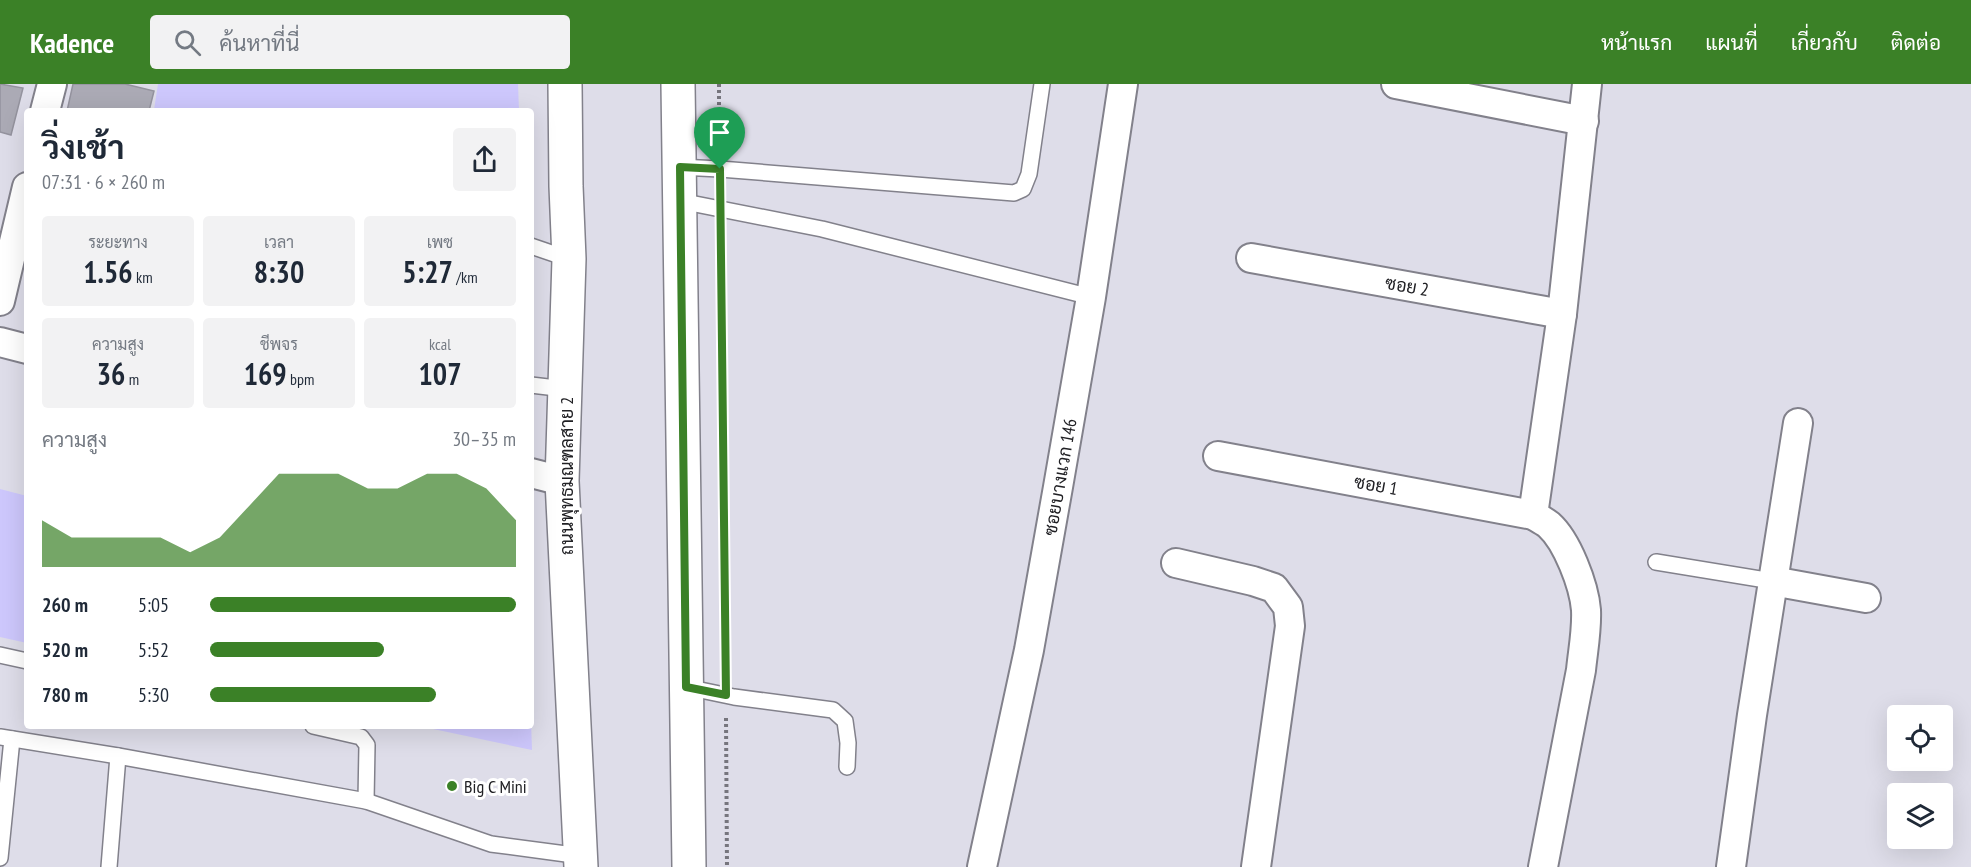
<!DOCTYPE html>
<html lang="th">
<head>
<meta charset="utf-8">
<style>
	body { margin:0; font-family:"PT Sans Narrow",Sarabun,sans-serif; background:#f2f2f3; color:#1f2937; height:100vh; display:flex; flex-direction:column; font-size:22px; white-space:nowrap }
	* { box-sizing:border-box; margin:0 }
	p { font-size:20px; color:#747a83 }
	.icon { flex:none; width:33px; height:33px; fill:none; stroke:currentColor; stroke-width:2; stroke-linecap:round; stroke-linejoin:round }
	.map { position:relative; flex:1; overflow:hidden }
	.side { position:absolute; left:24px; top:24px; width:510px; height:621px; display:flex; flex-direction:column; background:#fff; border-radius:6px; box-shadow:0 6px 24px #0002 }
	.side>* { flex:none }
	.buttons { position:absolute; left:1887px; top:621px; display:grid; gap:12px }
	.buttons a { display:grid; place-items:center; width:66px; height:66px; border-radius:6px; background:#fff; box-shadow:0 6px 24px #0002; font-size:30px }
	.pin { position:absolute; display:grid; place-items:center; width:51px; height:51px; color:#fff; margin:-62px -26px; border-radius:50% 50% 50% 0; rotate:-45deg; box-shadow:0 0 6px #0007 }
	.pin .icon { rotate:45deg }
	.round { display:grid; place-items:center; flex:none; width:63px; height:63px; border-radius:6px; background:#f2f2f3 }
	.overview { display:flex; align-items:center; justify-content:space-between; height:102px; padding:0 18px }
	h1 { font-size:33px; font-weight:700; line-height:45px }
	.metrics { display:grid; grid-template-columns:repeat(3,1fr); gap:9px; height:102px; padding:6px 18px }
	.metrics div { display:grid; align-content:center; border-radius:6px; background:#f2f2f3; text-align:center }
	.metrics b { font-size:30px; font-weight:700 }
	.metrics small { font-size:16px; font-weight:400 }
	.metrics p { font-size:16px }
	.chart { height:168px; padding:12px 18px }
	.chart p { display:flex; justify-content:space-between }
	.chart svg { width:100%; height:108px; margin-top:6px; fill:#3b8127; opacity:.7 }
	ul { padding:0 18px; list-style:none; font-size:20px }
	li { display:grid; grid-template-columns:96px 72px 1fr; align-items:center; height:45px }
	li i { height:15px; border-radius:8px; background:#3b8127 }
	header { display:flex; align-items:center; gap:36px; box-sizing:border-box; height:84px; padding:0 30px; background:#3b8127; color:#fff }
	header strong { font-size:28px }
	nav { display:flex; gap:33px; margin-inline-start:auto; font-size:21px }
	.search { width:420px; height:54px; background:#f2f2f3; display:flex; align-items:center; gap:15px; box-sizing:border-box; padding:0 21px; border-radius:6px; color:#747a83; font-size:22px }
	.map>svg:first-child { display:block }
</style>
</head>
<body>
<header>
<strong>Kadence</strong>
<div class="search"><svg class="icon" aria-label="search" viewBox="0 0 24 24"><circle cx="10" cy="10" r="6"/><path d="M15 15l6 6"/></svg>ค้นหาที่นี่</div>
<nav><a>หน้าแรก</a><a>แผนที่</a><a>เกี่ยวกับ</a><a>ติดต่อ</a></nav>
</header>
<div class="map">
<svg width="1971" height="783" viewBox="0 0 1971 783">
	<rect width="100%" height="100%" fill="#dedde9"/>
	<g fill="#cdc7fc">
		<polygon points="158,0 518,0 519,27 158,27 154,26"/>
		<polygon points="0,405 27,412 27,559 0,553"/>
		<polygon points="531,637 532,666 419,642 531,642"/>
	</g>
	<g fill="#abaab5" stroke="#94939e" stroke-width="1.5">
		<polygon points="0,0 23,4 11,51 0,48"/>
		<polygon points="73,0 125,0 154,7 149,27 67,27"/>
	</g>
	<g fill="none" stroke-linecap="round" stroke-linejoin="round">
		<defs>
			<g id="lane">
				<polyline points="679,83 720,85 1014,109 1023,105 1029,90 1042,0"/>
				<polyline points="680,117 822,145 1091,213"/>
				<polyline points="531,162 569,175"/>
				<polyline points="531,301 565,305"/>
				<polyline points="1656,478 1772,497"/>
				<polyline points="0,571 27,577"/>
				<polyline points="686,603 734,613 833,626 845,637 848,659 847,683"/>
				<polyline points="313,642 361,653 367,661 366,717"/>
				<polyline points="0,653 118,672 366,717 491,760 581,772"/>
				<polyline points="0,774 12,655"/>
				<polyline points="109,783 118,672"/>
			</g>
			<g id="street">
				<polyline points="1396,0 1584,37"/>
				<polyline points="45,27 52,0"/>
				<polyline points="1251,174 1562,230"/>
				<polyline points="0,217 27,103"/>
				<polyline points="0,258 27,265"/>
				<path d="M1218 372 1533 431C1538 434 1544 437 1549 441 1567 457 1584 501 1586 526 1587 546 1583 566 1581 586L1543 783"/>
				<polyline points="531,389 562,397"/>
				<polyline points="1533,431 1562,230 1587,0"/>
				<polyline points="1176,479 1253,497 1274,504 1288,523 1290,542 1256,783"/>
				<polyline points="1772,497 1866,514"/>
				<polyline points="982,783 1029,566 1058,403 1091,213 1123,0"/>
				<polyline points="1731,783 1752,631 1798,339"/>
			</g>
			<g id="secondary">
				<polyline points="565,0 566,102 569,175 562,397 581,783"/>
				<polyline points="678,0 689,783"/>
			</g>
		</defs>
		<use href="#lane" stroke="#82818b" stroke-width="18"/>
		<use href="#street" stroke="#82818b" stroke-width="32"/>
		<use href="#secondary" stroke="#82818b" stroke-width="36"/>
		<g stroke="#76757d" stroke-width="4" stroke-dasharray="3 3" stroke-linecap="butt">
			<polyline points="719,0 719,65"/>
			<polyline points="721,148 726,590"/>
			<polyline points="726,634 727,783"/>
		</g>
		<use href="#lane" stroke="#fff" stroke-width="15"/>
		<use href="#street" stroke="#fff" stroke-width="28"/>
		<use href="#secondary" stroke="#fff" stroke-width="33"/>
	</g>
	<g fill="none" stroke-linecap="round" stroke-linejoin="round">
		<defs>
			<polygon id="route" points="680,83 720,85 726,611 686,603"/>
		</defs>
		<use href="#route" stroke="#fff" stroke-width="12"/>
		<use href="#route" stroke="#3b8127" stroke-width="8"/>
	</g>
	<circle fill="#3b8127" stroke="#fff" stroke-width="2" cx="452" cy="702" r="6"/>
	<g text-anchor="middle" dominant-baseline="central" stroke-width="6" stroke-linejoin="round" paint-order="stroke">
		<g font-size="18" fill="#202024" stroke="#fff">
			<text transform="translate(1407 202) rotate(10)">ซอย 2</text>
			<text transform="translate(566 392) rotate(-90)">ถนนพุทธมณฑลสาย 2</text>
			<text transform="translate(1060 393) rotate(-80)">ซอยบางแวก 146</text>
			<text transform="translate(1376 401) rotate(10)">ซอย 1</text>
		</g>
		<g font-size="18" fill="#202024" stroke="#fff" text-anchor="start">
			<text x="464" y="702">Big C Mini</text>
		</g>
	</g>
</svg>
<div class="buttons">
<a><svg class="icon" aria-label="locate" viewBox="0 0 24 24"><circle cx="12" cy="12" r="6"/><path d="M12 2v4M12 18v4M2 12h4M18 12h4"/></svg></a>
<a><svg class="icon" aria-label="layers" viewBox="0 0 24 24"><path d="M12 4l9 5-9 5-9-5zM3 14l9 5 9-5"/></svg></a>
</div>
<div class="pin" style="left:720px;top:85px;background:#1e9e55"><svg class="icon" aria-label="arrive" viewBox="0 0 24 24"><path d="M6 21V4h12l-3 4 3 4H6"/></svg></div>
<section class="side">
<div class="overview"><div><h1>วิ่งเช้า</h1><p>07:31 · 6 × 260 m</p></div><a class="round"><svg class="icon" aria-label="share" viewBox="0 0 24 24"><path d="M12 15V3M7 8l5-5 5 5M5 13v7h14v-7"/></svg></a></div>
<div class="metrics">
<div><p>ระยะทาง</p><b>1.56<small> km</small></b></div>
<div><p>เวลา</p><b>8:30</b></div>
<div><p>เพซ</p><b>5:27<small> /km</small></b></div>
</div>
<div class="metrics">
<div><p>ความสูง</p><b>36<small> m</small></b></div>
<div><p>ชีพจร</p><b>169<small> bpm</small></b></div>
<div><p>kcal</p><b>107</b></div>
</div>
<div class="chart"><p><span>ความสูง</span>30–35 m</p>
<svg viewBox="0 0 160 44" preserveAspectRatio="none"><path d="M0 44V25L10 32L20 32L30 32L40 32L50 38L60 32L70 19L80 6L90 6L100 6L110 12L120 12L130 6L140 6L150 12L160 25V44z"/></svg>
</div>
<ul>
<li><b>260 m</b>5:05<i style="width:100%"></i></li>
<li><b>520 m</b>5:52<i style="width:57%"></i></li>
<li><b>780 m</b>5:30<i style="width:74%"></i></li>
</ul>
</section>
</div>
</body>
</html>
